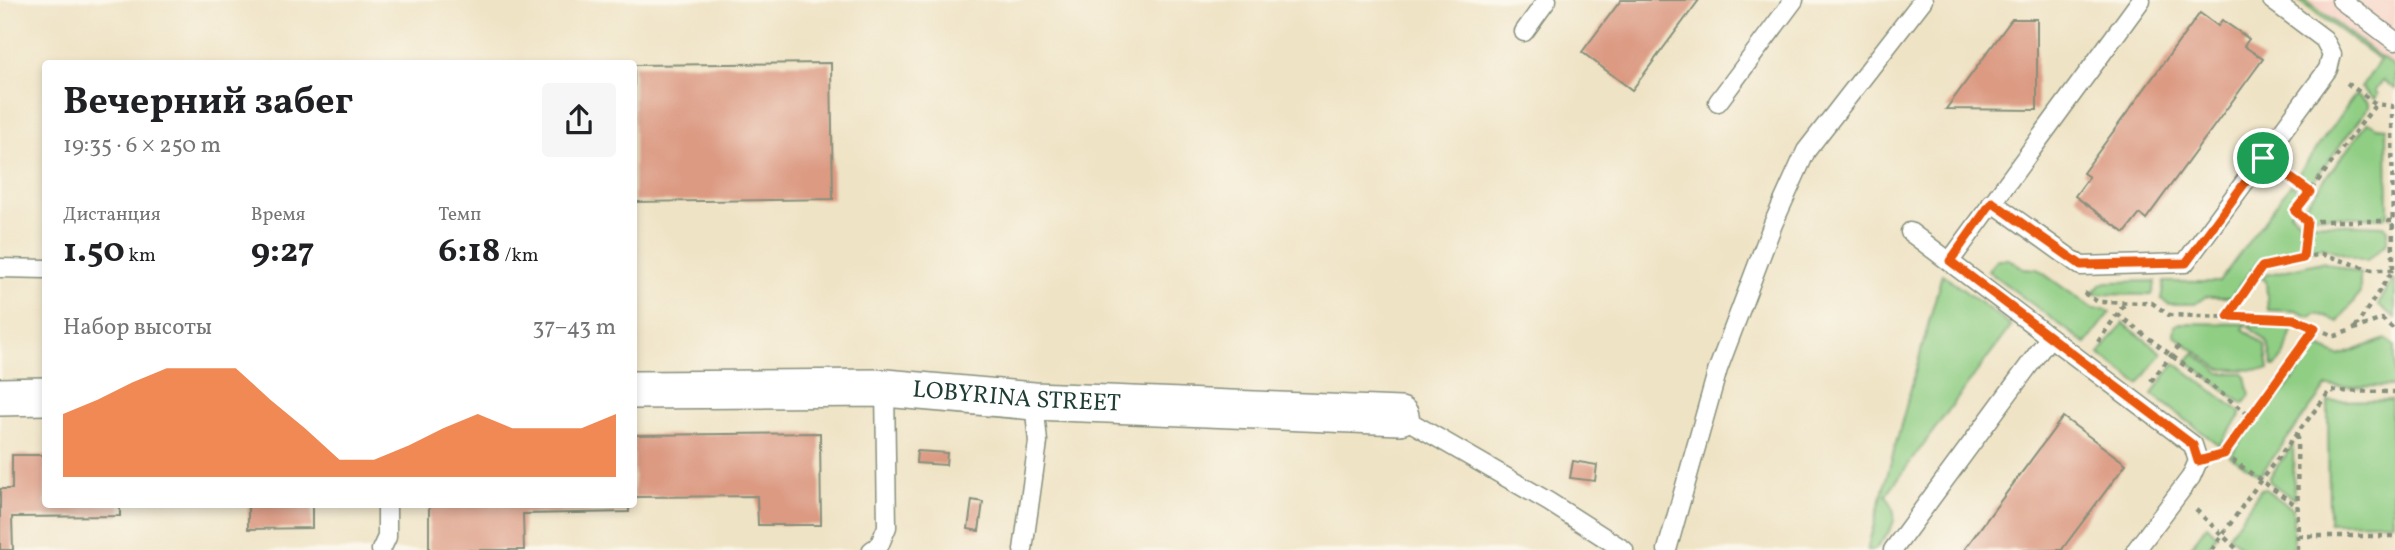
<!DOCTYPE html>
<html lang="ru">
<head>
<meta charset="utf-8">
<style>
	body { margin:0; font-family:Vollkorn,serif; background:#f6f6f6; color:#202124; height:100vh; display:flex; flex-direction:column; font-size:26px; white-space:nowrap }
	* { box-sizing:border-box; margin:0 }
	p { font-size:23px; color:#757577 }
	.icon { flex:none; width:38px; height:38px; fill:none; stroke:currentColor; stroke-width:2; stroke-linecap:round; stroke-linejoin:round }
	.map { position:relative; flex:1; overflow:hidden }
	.side { position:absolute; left:42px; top:60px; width:595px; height:448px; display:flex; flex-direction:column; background:#fff; border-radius:7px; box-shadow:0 4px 10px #0003 }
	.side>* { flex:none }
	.pin { position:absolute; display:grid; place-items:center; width:60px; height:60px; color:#fff; margin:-30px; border:4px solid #fff; border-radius:50%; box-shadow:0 2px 7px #0007 }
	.round { display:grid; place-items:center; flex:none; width:74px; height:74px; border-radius:7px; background:#f6f6f6 }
	.overview { display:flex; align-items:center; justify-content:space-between; height:119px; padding:0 21px }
	h1 { font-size:38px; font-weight:700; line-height:52px }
	.stats { display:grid; grid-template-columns:repeat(3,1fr); gap:10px; height:119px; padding:7px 21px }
	.stats div { display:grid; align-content:center }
	.stats b { font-size:35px; font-weight:700 }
	.stats small { font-size:19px; font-weight:400 }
	.stats p { font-size:19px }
	.chart { height:196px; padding:14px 21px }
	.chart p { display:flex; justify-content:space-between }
	.chart svg { width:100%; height:126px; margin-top:7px; fill:#ea580c; opacity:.7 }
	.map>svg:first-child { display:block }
</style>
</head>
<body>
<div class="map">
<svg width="2395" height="550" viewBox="0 0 2395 550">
	<rect width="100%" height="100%" fill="#fbf7ec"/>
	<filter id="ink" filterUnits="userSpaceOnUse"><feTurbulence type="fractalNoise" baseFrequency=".0143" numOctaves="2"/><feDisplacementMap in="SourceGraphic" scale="14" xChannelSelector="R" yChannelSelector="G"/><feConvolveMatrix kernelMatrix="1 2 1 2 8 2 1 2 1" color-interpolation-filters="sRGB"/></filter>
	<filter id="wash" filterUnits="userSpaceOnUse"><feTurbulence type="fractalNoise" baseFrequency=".00686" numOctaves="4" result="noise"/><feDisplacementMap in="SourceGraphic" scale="28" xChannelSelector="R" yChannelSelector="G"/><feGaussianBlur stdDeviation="1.57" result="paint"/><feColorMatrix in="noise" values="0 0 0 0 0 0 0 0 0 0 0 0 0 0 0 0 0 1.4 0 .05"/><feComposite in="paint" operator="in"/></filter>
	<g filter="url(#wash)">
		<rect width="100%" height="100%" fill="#efe3c5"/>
		<polygon fill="#f6d2c4" points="2305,0 2395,0 2395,68"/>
		<g fill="#90ce84" stroke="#58865c" stroke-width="2">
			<polygon points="2298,0 2305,0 2395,68 2395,89 2383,80 2375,91 2378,94 2375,99 2361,88 2380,60"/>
			<polygon points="2356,94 2368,103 2368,108 2311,184 2306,184 2296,177"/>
			<polygon points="2368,122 2377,127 2387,128 2388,214 2384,218 2309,215 2305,213 2303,208"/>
			<polygon points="2291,184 2303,193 2290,212 2300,221 2301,246 2296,253 2257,262 2232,297 2205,297 2195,304 2169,304 2161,299 2164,282 2219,282"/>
			<path d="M2313 223 2383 226 2387 229V243L2366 261 2322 247 2314 250C2308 241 2306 232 2313 223Z"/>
			<polygon points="1997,259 2009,259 2022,268 2037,269 2093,309 2104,309 2110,313 2086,344 1988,271"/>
			<polygon points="2322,262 2360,273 2360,293 2338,322 2317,313 2310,317 2296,311 2268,310 2266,281 2262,278 2265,275"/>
			<path d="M1942 274 2011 326 1886 495C1903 520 1891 529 1875 550H1867Z"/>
			<polygon points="2394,279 2395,279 2395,318 2378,304"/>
			<polygon points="2156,281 2152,295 2092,294 2101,284 2107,282"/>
			<polygon points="2123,323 2162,353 2139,384 2099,354"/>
			<polygon points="2180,323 2246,324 2243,329 2265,345 2269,370 2220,369 2174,335 2175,326"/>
			<polygon points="2248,326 2287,327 2292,330 2285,354 2275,367 2273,367 2268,343"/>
			<polygon points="2386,339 2395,346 2395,386 2326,387 2260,475 2230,456 2272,399 2279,398 2303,366 2307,353 2314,345 2339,356"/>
			<polygon points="2194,353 2220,373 2243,373 2246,376 2250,395 2243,404 2187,361"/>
			<polygon points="2175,363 2242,413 2219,445 2152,394"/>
			<polygon points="2391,400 2393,522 2329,523 2328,401"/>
			<polygon points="2293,445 2294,498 2292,498 2270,482 2269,478"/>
			<polygon points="2261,489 2265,489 2293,509 2293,550 2244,550 2229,535"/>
			<polygon points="2207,525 2217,535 2206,550 2188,550"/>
		</g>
		<g id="blocks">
			<g fill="#dc9a82">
				<polygon points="1621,0 1699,0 1632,90 1582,52"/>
				<polygon points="2200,13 2218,26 2222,20 2249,39 2244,46 2263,59 2146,219 2140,214 2125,233 2075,196 2089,177 2083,173"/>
				<polygon points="2012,19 2037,19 2037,110 1946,109"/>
				<polygon points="831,63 833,199 634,202 634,65"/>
				<polygon points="2063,417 2126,464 2063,548 2062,550 1964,550"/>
				<polygon points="820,433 821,525 758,525 757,496 634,497 634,435"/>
				<polygon points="917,451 947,453 946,465 916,463"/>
				<polygon points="12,455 46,455 46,504 120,504 120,516 12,517 13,550 0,550 0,489 12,489"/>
				<polygon points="1573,461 1597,465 1595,481 1570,478"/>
				<polygon points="972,500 983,502 979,531 968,529"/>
				<polygon points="248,504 312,504 312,528 248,529"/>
				<polygon points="429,504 629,504 629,512 523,514 524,550 429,550"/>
			</g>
		</g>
	</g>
	<g filter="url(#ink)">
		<use href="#blocks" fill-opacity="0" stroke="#87907c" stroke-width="2"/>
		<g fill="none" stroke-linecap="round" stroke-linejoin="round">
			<defs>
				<g id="lane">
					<polyline points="2341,0 2395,41"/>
					<polyline points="1524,32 1547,0"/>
					<polyline points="1718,102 1794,0"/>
					<polyline points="1992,202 2081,266 2185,263 2328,69 2332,54 2324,39 2272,0"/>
					<polyline points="1910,232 2193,445 2198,461 2191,477 2136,550"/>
					<polyline points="1950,261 2141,0"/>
					<polyline points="0,268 46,269"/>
					<polyline points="1400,416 1549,502 1624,550"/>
					<polyline points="381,550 387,537 387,504"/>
					<polyline points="872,550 879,546 887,527 885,388"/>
					<polyline points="1023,550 1038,442 1034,401"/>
					<polyline points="1667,550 1718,369 1773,224 1806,151 1923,0"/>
					<polyline points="1893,550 2049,338"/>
				</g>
				<g id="street">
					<path id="s1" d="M634 390 885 388 1034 401 1400 416"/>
					<polyline points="0,397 46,396"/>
				</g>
			</defs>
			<use href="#lane" stroke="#87907c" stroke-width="21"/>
			<use href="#street" stroke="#87907c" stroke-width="40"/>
			<g stroke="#87907c" stroke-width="4.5" stroke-dasharray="5 5" stroke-linecap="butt">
				<polyline points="2347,83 2376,104 2392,106 2393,270 2355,328"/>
				<polyline points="2282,172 2310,192"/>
				<polyline points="2307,221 2392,221"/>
				<polyline points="2303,258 2307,221 2295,211 2376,104"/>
				<polyline points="2084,293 2098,302 2152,303 2169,315 2294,319 2335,336 2382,319 2395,330"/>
				<polyline points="2117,314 2251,416"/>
				<polyline points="2228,316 2262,267 2321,254 2372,270 2394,270"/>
				<polyline points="2098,342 2125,303"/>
				<polyline points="2151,381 2182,342"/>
				<polyline points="2297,435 2298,550"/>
				<polyline points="2222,454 2315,328"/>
				<polyline points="2224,454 2297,506"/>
				<polyline points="2196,510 2238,550"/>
				<polyline points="2298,536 2395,536"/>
				<polyline points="2212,550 2260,481 2330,391 2395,392"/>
			</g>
			<use href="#lane" stroke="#fff" stroke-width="18"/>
			<use href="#street" stroke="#fff" stroke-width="37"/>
		</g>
	</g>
	<g fill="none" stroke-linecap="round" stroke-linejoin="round" filter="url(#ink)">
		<defs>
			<polygon id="route" points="2263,158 2310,192 2295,211 2307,221 2303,258 2262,267 2228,316 2294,319 2315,328 2224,454 2198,461 2193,445 1950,261 1992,202 2081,265 2186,263"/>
		</defs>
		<use href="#route" stroke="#fff" stroke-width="14"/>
		<use href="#route" stroke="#ea580c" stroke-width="9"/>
	</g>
	<g text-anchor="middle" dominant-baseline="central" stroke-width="5" stroke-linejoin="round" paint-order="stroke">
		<g font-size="24" fill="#1f3d34" stroke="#fbf7ec">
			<text stroke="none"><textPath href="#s1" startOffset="383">LOBYRINA STREET</textPath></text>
		</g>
	</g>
</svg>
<div class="pin" style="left:2263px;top:158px;background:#1e9e55"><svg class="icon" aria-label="arrive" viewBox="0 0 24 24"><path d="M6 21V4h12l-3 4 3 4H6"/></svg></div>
<section class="side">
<div class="overview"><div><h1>Вечерний забег</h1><p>19:35 · 6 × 250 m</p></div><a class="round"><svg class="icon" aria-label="share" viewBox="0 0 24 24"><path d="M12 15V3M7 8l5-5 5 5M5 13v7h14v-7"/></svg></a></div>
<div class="stats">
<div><p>Дистанция</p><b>1.50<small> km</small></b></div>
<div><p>Время</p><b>9:27</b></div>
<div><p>Темп</p><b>6:18<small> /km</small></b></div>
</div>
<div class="chart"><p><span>Набор высоты</span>37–43 m</p>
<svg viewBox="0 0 160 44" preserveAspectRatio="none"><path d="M0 44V22L10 17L20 11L30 6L40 6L50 6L60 17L70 27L80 38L90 38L100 33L110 27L120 22L130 27L140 27L150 27L160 22V44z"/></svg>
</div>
</section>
</div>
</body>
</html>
